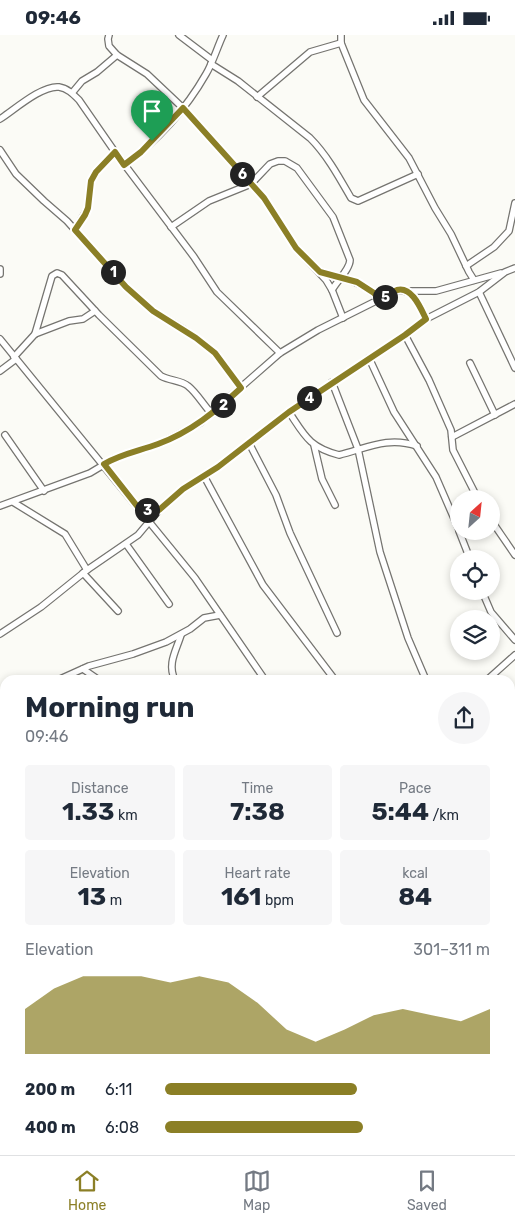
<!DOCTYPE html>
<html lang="en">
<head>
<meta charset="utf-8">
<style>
	body { margin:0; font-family:Rubik,sans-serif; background:#f6f6f7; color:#1f2937; height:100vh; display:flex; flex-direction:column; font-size:19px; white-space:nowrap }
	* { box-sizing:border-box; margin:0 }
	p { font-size:16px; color:#747a83 }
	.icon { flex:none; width:28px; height:28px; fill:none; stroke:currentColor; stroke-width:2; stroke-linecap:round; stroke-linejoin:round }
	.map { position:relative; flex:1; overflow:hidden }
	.sheet { position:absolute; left:0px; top:640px; width:515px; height:480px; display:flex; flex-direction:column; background:#fff; border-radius:15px 15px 0 0; box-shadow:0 2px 8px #0003 }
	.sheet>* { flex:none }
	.needle { width:32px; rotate:27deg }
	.tools { position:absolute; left:450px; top:455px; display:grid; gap:10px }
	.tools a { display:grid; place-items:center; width:50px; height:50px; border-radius:50%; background:#fff; box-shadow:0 2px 8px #0003; font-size:25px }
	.pin { position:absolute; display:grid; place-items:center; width:42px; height:42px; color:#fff; margin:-51px -21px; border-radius:50% 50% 50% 0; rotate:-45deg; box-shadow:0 0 5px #0007 }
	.pin .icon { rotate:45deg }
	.km { position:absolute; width:25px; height:25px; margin:-12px; border-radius:50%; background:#222; color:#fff; font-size:14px; line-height:25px; text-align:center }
	.round { display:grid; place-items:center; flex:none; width:52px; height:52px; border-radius:26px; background:#f6f6f7 }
	.overview { display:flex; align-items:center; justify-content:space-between; height:85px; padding:0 25px }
	h1 { font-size:28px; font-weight:700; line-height:38px }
	.stats { display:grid; grid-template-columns:repeat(3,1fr); gap:8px; height:85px; padding:5px 25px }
	.stats div { display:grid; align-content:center; border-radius:5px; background:#f6f6f7; text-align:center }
	.stats b { font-size:25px; font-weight:700 }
	.stats small { font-size:14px; font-weight:400 }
	.stats p { font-size:14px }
	.chart { height:140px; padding:10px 25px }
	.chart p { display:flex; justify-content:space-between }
	.chart svg { width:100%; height:90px; margin-top:5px; fill:#8b7f26; opacity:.7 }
	ul { padding:0 25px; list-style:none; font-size:16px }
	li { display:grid; grid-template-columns:80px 60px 1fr; align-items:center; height:38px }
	li i { height:12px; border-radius:6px; background:#8b7f26 }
	.status { display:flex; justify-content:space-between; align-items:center; height:35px; padding:0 25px; background:#fff; direction:ltr }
	.status svg { height:14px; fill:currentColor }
	.tab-bar { display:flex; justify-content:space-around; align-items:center; height:70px; border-top:1px solid #e0e1e3; background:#fff; font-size:14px; color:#747a83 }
	.tab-bar a { display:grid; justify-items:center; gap:2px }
	.tab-bar .on { color:#8b7f26 }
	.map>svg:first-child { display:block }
</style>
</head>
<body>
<div class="status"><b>09:46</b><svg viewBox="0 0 49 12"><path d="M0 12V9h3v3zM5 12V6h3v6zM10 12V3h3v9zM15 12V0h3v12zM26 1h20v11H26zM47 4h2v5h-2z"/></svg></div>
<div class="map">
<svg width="515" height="1120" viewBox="0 0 515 1120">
	<rect width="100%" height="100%" fill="#fbfbf6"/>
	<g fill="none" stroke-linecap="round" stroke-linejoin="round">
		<defs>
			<g id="minor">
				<polyline points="109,0 108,4 109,11 117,20 147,39 183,73 264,163 296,213 326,245 332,255 343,283"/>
				<polyline points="179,0 212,25"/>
				<polyline points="341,0 341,8 364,65 409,123 435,173 451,199 469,237 474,245"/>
				<path d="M211 29 238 46 310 103C327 120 339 142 351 163L358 166 418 139"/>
				<polyline points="72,58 82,46 97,37 117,20"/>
				<polyline points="257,62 310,17 341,8"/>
				<path d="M0 84C14 75 42 50 59 52 67 53 73 59 79 65L115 117 194 222 217 257 280 318"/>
				<polyline points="0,115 16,139 44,166 67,186 126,252 153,276 183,294 208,312 215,318 241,353"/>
				<path d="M124 130C157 106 186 74 206 39 213 27 217 13 223 0"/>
				<path d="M171 192 209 166 251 149 270 129 278 126H285L297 133 333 182 350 225C350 234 337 246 332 255"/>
				<polyline points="75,195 88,173 91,146 96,137 115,117"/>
				<polyline points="466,231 494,212 509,196 515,168"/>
				<polyline points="0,234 0,239"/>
				<path d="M319 237C342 242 364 247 380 265"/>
				<polyline points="406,256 436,256 501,238"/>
				<polyline points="479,257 515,333"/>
				<path d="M35 299 52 241 57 238 62 240 99 280 161 341C170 346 181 345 188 351 197 358 204 371 212 379"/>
				<polyline points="405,300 429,345 451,395 453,415 478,464"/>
				<polyline points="0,304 195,543 265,645"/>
				<polyline points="14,322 35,299 69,286 83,284 95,276"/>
				<polyline points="369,323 394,377 436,442 459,495"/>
				<polyline points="470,328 495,380"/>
				<polyline points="0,336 16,324"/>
				<polyline points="332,347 358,414 380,517 408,603 426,645"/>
				<path d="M289 377C305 401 309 412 339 420 367 413 388 401 417 411"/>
				<polyline points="5,400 44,456"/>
				<polyline points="452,402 515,369"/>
				<polyline points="249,408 276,460 290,498 337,598"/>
				<polyline points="314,410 322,444 335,470"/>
				<polyline points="204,441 263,550 335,645"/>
				<polyline points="13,467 65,499 87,535"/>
				<path d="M0 471 90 438 115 423 159 409 200 388 280 318 318 295 396 256C413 252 421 272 426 284"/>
				<polyline points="141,476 159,475"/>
				<polyline points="491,485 515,520"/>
				<polyline points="459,496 470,524"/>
				<polyline points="126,509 169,569"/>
				<polyline points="83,538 118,576"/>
				<polyline points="482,556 491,577 515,605"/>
				<polyline points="0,599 41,572 87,535 138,500 159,475 183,454 218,432 289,377 405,300 426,284 479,257 505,237 515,233"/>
				<polyline points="83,634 99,645"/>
				<polyline points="58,645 89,631 133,619 166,607 190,594 204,583 220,580"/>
				<path d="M175 645C167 629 176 616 181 600"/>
				<polyline points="487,645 515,620"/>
				<polyline points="0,667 5,680"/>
				<polyline points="0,689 5,690"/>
				<polyline points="0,755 5,755"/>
				<polyline points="510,773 515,759"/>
				<polyline points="510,785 515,786"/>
				<polyline points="0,802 5,803"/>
				<polyline points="5,809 1,829 5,832"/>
				<polyline points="0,860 5,861"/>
				<polyline points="510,887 515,888"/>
				<polyline points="0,934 5,939"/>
				<polyline points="510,940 515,949"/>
				<polyline points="0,1027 5,1037"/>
				<polyline points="40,1115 42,1120"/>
				<polyline points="75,1120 83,1115"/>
			</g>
		</defs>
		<use href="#minor" stroke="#757470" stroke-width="8"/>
		<use href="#minor" stroke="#fff" stroke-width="5.5"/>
	</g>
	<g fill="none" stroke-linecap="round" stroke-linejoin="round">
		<defs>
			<path id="route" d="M183 73 264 163 296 213 320 237 357 247 374 258 380 265C385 262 391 257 397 255 412 251 421 274 426 284L405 300 289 377 218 432 183 454 159 475 141 476 104 429C121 419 139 416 158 409 191 397 216 376 241 353L215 318 196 303 153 276 126 252 75 195 85 180 88 173 91 146 96 137 115 117 124 130 141 117Z"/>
		</defs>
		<use href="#route" stroke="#fff" stroke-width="10"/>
		<use href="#route" stroke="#8b7f26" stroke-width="6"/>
	</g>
</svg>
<div class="tools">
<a><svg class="needle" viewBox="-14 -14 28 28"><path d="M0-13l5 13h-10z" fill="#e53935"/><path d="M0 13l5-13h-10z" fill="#747a83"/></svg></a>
<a><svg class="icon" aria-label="locate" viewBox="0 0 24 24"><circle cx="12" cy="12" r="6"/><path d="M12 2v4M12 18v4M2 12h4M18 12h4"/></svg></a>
<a><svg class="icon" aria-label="layers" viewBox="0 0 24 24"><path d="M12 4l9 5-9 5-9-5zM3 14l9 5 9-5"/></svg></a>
</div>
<div class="pin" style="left:152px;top:106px;background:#1e9e55"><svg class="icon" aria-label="arrive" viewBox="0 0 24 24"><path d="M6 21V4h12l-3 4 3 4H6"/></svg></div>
<b class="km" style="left:113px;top:237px">1</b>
<b class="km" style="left:223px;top:370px">2</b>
<b class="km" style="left:147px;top:475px">3</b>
<b class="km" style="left:309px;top:363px">4</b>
<b class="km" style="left:385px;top:262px">5</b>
<b class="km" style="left:242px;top:139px">6</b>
<section class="sheet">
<div class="overview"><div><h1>Morning run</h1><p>09:46</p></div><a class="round"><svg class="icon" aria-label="share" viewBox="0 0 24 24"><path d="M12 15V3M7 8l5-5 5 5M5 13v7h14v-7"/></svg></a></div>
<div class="stats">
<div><p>Distance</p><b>1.33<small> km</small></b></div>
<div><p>Time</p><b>7:38</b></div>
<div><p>Pace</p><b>5:44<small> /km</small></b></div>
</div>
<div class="stats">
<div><p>Elevation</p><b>13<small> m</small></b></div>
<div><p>Heart rate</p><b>161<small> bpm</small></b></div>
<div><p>kcal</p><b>84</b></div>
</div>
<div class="chart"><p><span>Elevation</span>301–311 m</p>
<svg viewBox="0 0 160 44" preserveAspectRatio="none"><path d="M0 44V22L10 12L20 6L30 6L40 6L50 9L60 6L70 9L80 19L90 32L100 38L110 32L120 25L130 22L140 25L150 28L160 22V44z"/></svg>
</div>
<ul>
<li><b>200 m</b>6:11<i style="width:59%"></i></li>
<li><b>400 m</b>6:08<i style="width:61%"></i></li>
</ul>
</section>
</div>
<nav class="tab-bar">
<a class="on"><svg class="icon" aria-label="home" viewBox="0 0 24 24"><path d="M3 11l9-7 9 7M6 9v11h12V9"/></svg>Home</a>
<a><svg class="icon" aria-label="map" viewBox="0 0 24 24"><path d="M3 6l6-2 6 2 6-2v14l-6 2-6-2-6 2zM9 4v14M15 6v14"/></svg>Map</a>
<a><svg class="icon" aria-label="saved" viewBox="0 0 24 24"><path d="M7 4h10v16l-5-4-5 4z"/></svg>Saved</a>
</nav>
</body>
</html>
